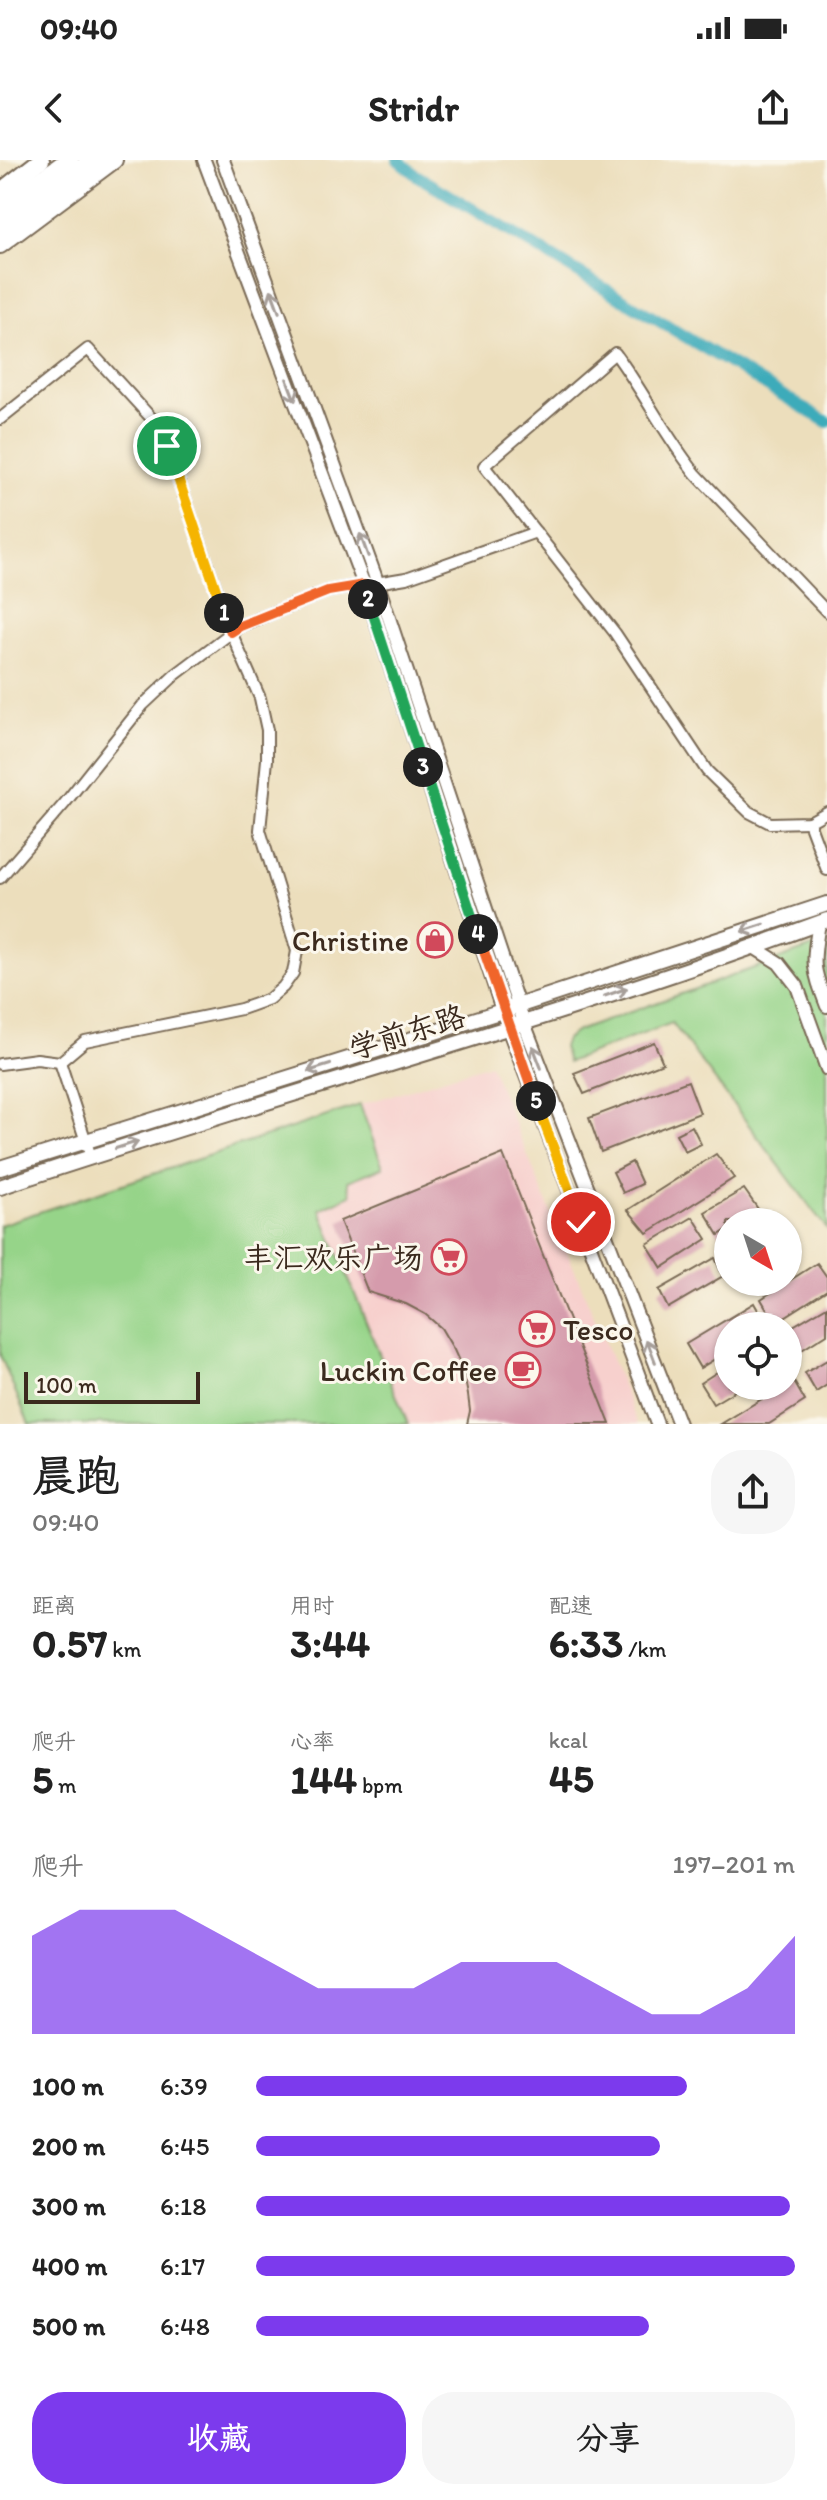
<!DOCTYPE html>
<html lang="zh">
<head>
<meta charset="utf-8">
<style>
	body { margin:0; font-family:Itim,"LXGW WenKai TC",sans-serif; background:#f6f6f6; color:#222; height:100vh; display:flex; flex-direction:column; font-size:30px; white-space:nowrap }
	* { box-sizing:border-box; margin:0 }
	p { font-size:26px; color:#767676 }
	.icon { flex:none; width:44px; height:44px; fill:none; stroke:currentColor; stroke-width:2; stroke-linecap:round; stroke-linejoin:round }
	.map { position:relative; height:1264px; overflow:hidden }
	.panel { display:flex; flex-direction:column; background:#fff; flex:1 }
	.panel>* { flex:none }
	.needle { width:52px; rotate:141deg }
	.buttons { position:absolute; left:714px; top:1048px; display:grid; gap:16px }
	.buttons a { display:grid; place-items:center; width:88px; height:88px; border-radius:50%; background:#fff; box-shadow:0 2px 6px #0004; font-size:40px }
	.scale { position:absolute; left:24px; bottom:20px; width:176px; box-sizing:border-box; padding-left:8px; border:4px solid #3b2a1e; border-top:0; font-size:22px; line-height:28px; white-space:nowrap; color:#3b2a1e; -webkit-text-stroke:6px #fbf7ec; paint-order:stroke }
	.pin { position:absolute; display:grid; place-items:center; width:68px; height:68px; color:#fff; margin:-34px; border:4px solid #fff; border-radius:50%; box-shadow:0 2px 8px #0007 }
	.km { position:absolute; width:40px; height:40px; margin:-20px; border-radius:50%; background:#222; color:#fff; font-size:22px; line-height:40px; text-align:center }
	.round { display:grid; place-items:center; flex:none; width:84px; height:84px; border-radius:32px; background:#f6f6f6 }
	.head { display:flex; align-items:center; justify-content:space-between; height:136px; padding:0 32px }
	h1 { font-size:44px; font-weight:700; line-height:60px }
	.stats { display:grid; grid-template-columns:repeat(3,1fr); gap:12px; height:136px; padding:8px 32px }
	.stats div { display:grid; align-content:center }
	.stats b { font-size:40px; font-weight:700 }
	.stats small { font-size:22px; font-weight:400 }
	.stats p { font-size:22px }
	.chart { height:224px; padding:16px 32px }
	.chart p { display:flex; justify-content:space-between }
	.chart svg { width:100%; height:144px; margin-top:8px; fill:#7c3aed; opacity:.7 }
	.button { display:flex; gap:16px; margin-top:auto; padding:16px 32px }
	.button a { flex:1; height:92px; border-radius:32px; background:#7c3aed; color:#fff; font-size:32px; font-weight:700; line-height:92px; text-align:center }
	.button a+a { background:#f6f6f6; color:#222 }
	ul { padding:0 32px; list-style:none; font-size:26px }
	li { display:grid; grid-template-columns:128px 96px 1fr; align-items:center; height:60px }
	li i { height:20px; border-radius:10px; background:#7c3aed }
	.status { display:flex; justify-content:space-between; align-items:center; height:56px; padding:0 40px; background:#fff; direction:ltr }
	.status svg { height:22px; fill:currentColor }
	header { display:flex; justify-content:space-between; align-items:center; height:104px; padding:0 32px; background:#fff; font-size:36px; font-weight:700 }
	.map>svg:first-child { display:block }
</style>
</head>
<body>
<div class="status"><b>09:40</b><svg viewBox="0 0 49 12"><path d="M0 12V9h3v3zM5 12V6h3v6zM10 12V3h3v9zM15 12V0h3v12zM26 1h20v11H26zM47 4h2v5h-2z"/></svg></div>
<header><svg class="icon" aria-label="back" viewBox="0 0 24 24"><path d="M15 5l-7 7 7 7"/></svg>Stridr<svg class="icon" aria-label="share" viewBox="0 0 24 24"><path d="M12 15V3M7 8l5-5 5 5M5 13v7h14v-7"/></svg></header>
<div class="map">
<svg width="827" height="1264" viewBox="0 0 827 1264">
	<rect width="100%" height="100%" fill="#fbf7ec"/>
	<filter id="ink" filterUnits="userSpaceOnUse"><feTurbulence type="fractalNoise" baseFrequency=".0125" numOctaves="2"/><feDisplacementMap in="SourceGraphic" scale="16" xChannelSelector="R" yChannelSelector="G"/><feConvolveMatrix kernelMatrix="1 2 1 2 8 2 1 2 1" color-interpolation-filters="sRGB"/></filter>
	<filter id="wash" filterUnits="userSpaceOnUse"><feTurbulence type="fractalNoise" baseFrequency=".006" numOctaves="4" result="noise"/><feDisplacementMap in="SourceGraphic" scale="32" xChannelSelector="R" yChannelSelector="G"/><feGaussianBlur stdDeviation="1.8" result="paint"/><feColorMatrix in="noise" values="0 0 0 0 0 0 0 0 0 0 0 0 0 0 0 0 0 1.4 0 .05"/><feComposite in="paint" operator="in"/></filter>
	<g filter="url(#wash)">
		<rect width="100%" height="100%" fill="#ecdebc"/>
		<polygon fill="#f7d0cd" points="490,904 638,1264 408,1264 319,1048 351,1035 348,1021 383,1007 360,945"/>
		<g fill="#96d489" stroke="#687f54" stroke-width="2">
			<polygon points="827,782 827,1069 672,863 568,902 563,887 566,879 577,871"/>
			<polygon points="360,945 383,1007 348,1021 351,1035 320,1049 408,1264 29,1264 0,1195 0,1065"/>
		</g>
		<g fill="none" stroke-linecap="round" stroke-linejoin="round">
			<polyline stroke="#3cabba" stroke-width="12" points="398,0 416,15 827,262"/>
		</g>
		<g id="blocks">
			<g fill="#d59bac">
				<polygon points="654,882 663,903 584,934 574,913"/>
				<polygon points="688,921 700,953 601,992 589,958"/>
				<polygon points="692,966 701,984 685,992 676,974"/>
				<polygon points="503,994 610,1264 467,1264 470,1251 468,1235 463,1210 454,1190 441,1168 425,1154 406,1144 368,1132 340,1061"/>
				<polygon points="716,994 734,1018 647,1073 628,1050"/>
				<polygon points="632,1002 642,1024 623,1033 613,1012"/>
				<polygon points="744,1029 758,1049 739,1062 728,1062 728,1069 719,1075 705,1052"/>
				<polygon points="693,1057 707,1079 662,1108 647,1084"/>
				<polygon points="715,1098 723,1116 668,1148 659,1130"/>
				<polygon points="817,1103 827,1117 827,1130 775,1163 761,1139"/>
				<polygon points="754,1143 767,1166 728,1166 728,1191 700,1208 686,1184"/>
				<polygon points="827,1146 827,1174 789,1198 788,1169"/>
				<polygon points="827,1200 827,1225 816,1232 805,1213"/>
				<polygon points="728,1205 728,1226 743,1226 713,1244 700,1223"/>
				<polygon points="793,1220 805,1241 769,1264 721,1264 783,1226 788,1226"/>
			</g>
		</g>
	</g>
	<g filter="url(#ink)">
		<use href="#blocks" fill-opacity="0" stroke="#796955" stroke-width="2"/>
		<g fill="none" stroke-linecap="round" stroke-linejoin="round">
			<defs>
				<g id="minor">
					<polyline points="0,259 88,189 154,261 167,286 231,472 260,538 267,570 267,600 260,670 297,791 293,813 283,827 269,839 241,849 85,881 60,902 37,899 0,904"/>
					<path d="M827 452 696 314C665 276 644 232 615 193L484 306 615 473 707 611 749 652 770 663 809 662 827 652"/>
					<polyline points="809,662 827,710"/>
					<polyline points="0,718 65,643 143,545 175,515 240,466 328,431 406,418 536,372"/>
					<polyline points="60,902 91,997"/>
				</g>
				<g id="tertiary">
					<polyline points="204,0 364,425 508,868 657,1264"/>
					<polyline points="223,0 374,413 524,863 679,1264"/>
					<path d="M819 763C812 804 812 807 827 846"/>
					<polyline points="752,786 779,803 797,826 827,909"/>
				</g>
				<g id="secondary">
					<polyline points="0,1008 502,851 827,744"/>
					<path d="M0 1027C274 935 555 861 827 760"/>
				</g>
				<g id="primary">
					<polyline points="0,32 41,0"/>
					<polyline points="0,85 114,0"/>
				</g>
				<g id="trunk">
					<polyline points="0,51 69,0"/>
					<polyline points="0,71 93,0"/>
				</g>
			</defs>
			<use href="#minor" stroke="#796955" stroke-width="14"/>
			<use href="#tertiary" stroke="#796955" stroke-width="16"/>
			<use href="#secondary" stroke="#796955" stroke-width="18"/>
			<use href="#primary" stroke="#796955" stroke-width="20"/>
			<use href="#trunk" stroke="#796955" stroke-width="22"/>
			<use href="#minor" stroke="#fff" stroke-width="10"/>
			<use href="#tertiary" stroke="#fff" stroke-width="12"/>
			<use href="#secondary" stroke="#fff" stroke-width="14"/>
			<use href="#primary" stroke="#fff" stroke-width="16"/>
			<use href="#trunk" stroke="#fff" stroke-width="18"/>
		</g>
		<defs><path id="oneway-shaft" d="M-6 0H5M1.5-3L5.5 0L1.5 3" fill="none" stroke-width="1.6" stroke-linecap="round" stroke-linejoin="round" transform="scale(2)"/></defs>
		<g stroke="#a79f9a">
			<use href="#oneway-shaft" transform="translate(275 141) rotate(-110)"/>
			<use href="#oneway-shaft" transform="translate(291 230) rotate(69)"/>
			<use href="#oneway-shaft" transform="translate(364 385) rotate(-110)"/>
			<use href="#oneway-shaft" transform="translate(753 768) rotate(162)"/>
			<use href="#oneway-shaft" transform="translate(616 832) rotate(-19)"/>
			<use href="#oneway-shaft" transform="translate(537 897) rotate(-111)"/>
			<use href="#oneway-shaft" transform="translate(319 908) rotate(163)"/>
			<use href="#oneway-shaft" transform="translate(127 985) rotate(-17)"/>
			<use href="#oneway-shaft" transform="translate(651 1191) rotate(-111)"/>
		</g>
	</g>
	<g fill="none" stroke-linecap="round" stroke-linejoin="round" filter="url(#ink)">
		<defs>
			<polyline id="split-1" points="167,286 224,453"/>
			<polyline id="split-2" points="224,453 231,472 240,466 328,431 364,425 368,439"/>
			<polyline id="split-3" points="368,439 423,607"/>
			<polyline id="split-4" points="423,607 478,774"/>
			<polyline id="split-5" points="478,774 536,941"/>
			<polyline id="split-6" points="536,941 581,1062"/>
		</defs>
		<use href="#split-1" stroke="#fff" stroke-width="16"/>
		<use href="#split-2" stroke="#fff" stroke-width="16"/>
		<use href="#split-3" stroke="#fff" stroke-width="16"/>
		<use href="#split-4" stroke="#fff" stroke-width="16"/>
		<use href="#split-5" stroke="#fff" stroke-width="16"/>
		<use href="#split-6" stroke="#fff" stroke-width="16"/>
		<use href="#split-1" stroke="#f5b400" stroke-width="10"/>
		<use href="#split-2" stroke="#f0652b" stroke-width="10"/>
		<use href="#split-3" stroke="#22a559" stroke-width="10"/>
		<use href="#split-4" stroke="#22a559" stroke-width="10"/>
		<use href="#split-5" stroke="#f0652b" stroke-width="10"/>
		<use href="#split-6" stroke="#f5b400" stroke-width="10"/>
	</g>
	<defs>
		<symbol id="shop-ring" viewBox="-11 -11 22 22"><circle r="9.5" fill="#fbf7ec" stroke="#d1495b" stroke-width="1.5"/><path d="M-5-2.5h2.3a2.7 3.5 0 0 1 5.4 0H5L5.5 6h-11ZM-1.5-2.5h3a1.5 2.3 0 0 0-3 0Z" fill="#d1495b"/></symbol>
		<symbol id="supermarket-ring" viewBox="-11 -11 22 22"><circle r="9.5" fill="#fbf7ec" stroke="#d1495b" stroke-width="1.5"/><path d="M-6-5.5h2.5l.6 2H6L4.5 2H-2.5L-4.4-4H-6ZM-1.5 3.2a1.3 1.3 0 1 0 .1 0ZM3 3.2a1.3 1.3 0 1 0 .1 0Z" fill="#d1495b"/></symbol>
		<symbol id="cafe-ring" viewBox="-11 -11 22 22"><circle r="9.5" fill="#fbf7ec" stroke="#d1495b" stroke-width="1.5"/><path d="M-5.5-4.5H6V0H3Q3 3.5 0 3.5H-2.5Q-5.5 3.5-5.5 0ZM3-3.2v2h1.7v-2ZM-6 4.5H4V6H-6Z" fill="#d1495b"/></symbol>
	</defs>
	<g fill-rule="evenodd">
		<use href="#shop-ring" x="415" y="760" width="40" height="40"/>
		<use href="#supermarket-ring" x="429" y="1077" width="40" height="40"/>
		<use href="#supermarket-ring" x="517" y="1149" width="40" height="40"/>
		<use href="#cafe-ring" x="503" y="1190" width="40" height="40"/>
	</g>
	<g text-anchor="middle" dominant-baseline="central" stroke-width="6" stroke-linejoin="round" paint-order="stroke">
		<g font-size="30" fill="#3b2a1e" stroke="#fbf7ec" text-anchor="end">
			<text x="409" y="780">Christine</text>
			<text x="423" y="1097">丰汇欢乐广场</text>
			<text x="563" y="1169" text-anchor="start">Tesco</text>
			<text x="497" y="1210">Luckin Coffee</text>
		</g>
		<g font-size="30" fill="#3b2a1e" stroke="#fbf7ec">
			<text transform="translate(407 872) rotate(-17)">学前东路</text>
		</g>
	</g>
</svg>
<div class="buttons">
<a><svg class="needle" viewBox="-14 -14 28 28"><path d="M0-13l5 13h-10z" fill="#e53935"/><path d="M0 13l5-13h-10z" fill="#767676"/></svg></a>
<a><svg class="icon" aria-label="locate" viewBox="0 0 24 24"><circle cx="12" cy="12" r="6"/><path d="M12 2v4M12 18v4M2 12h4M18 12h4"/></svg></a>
</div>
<div class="scale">100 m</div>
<div class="pin" style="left:167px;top:286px;background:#1e9e55"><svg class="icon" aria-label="arrive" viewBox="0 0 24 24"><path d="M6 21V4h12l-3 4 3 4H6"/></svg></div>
<div class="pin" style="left:581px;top:1062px;background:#d93025"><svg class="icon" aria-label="check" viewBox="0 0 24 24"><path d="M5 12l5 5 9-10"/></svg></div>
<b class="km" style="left:224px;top:453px">1</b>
<b class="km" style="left:368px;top:439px">2</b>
<b class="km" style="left:423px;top:607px">3</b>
<b class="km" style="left:478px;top:774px">4</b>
<b class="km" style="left:536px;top:941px">5</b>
</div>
<section class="panel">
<div class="head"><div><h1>晨跑</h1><p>09:40</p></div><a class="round"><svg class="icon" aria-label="share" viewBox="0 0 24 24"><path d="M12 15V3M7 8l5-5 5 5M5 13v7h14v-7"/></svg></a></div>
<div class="stats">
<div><p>距离</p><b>0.57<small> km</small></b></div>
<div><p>用时</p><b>3:44</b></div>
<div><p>配速</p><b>6:33<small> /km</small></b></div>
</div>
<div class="stats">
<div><p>爬升</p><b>5<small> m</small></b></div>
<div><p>心率</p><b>144<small> bpm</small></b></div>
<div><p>kcal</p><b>45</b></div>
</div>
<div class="chart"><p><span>爬升</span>197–201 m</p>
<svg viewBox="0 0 160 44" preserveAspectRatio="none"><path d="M0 44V14L10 6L20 6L30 6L40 14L50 22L60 30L70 30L80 30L90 22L100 22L110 22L120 30L130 38L140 38L150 30L160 14V44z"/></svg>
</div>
<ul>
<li><b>100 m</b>6:39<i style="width:80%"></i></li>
<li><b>200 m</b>6:45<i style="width:75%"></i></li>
<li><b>300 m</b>6:18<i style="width:99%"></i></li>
<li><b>400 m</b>6:17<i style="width:100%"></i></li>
<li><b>500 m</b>6:48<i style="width:73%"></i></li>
</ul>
<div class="button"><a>收藏</a><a>分享</a></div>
</section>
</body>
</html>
